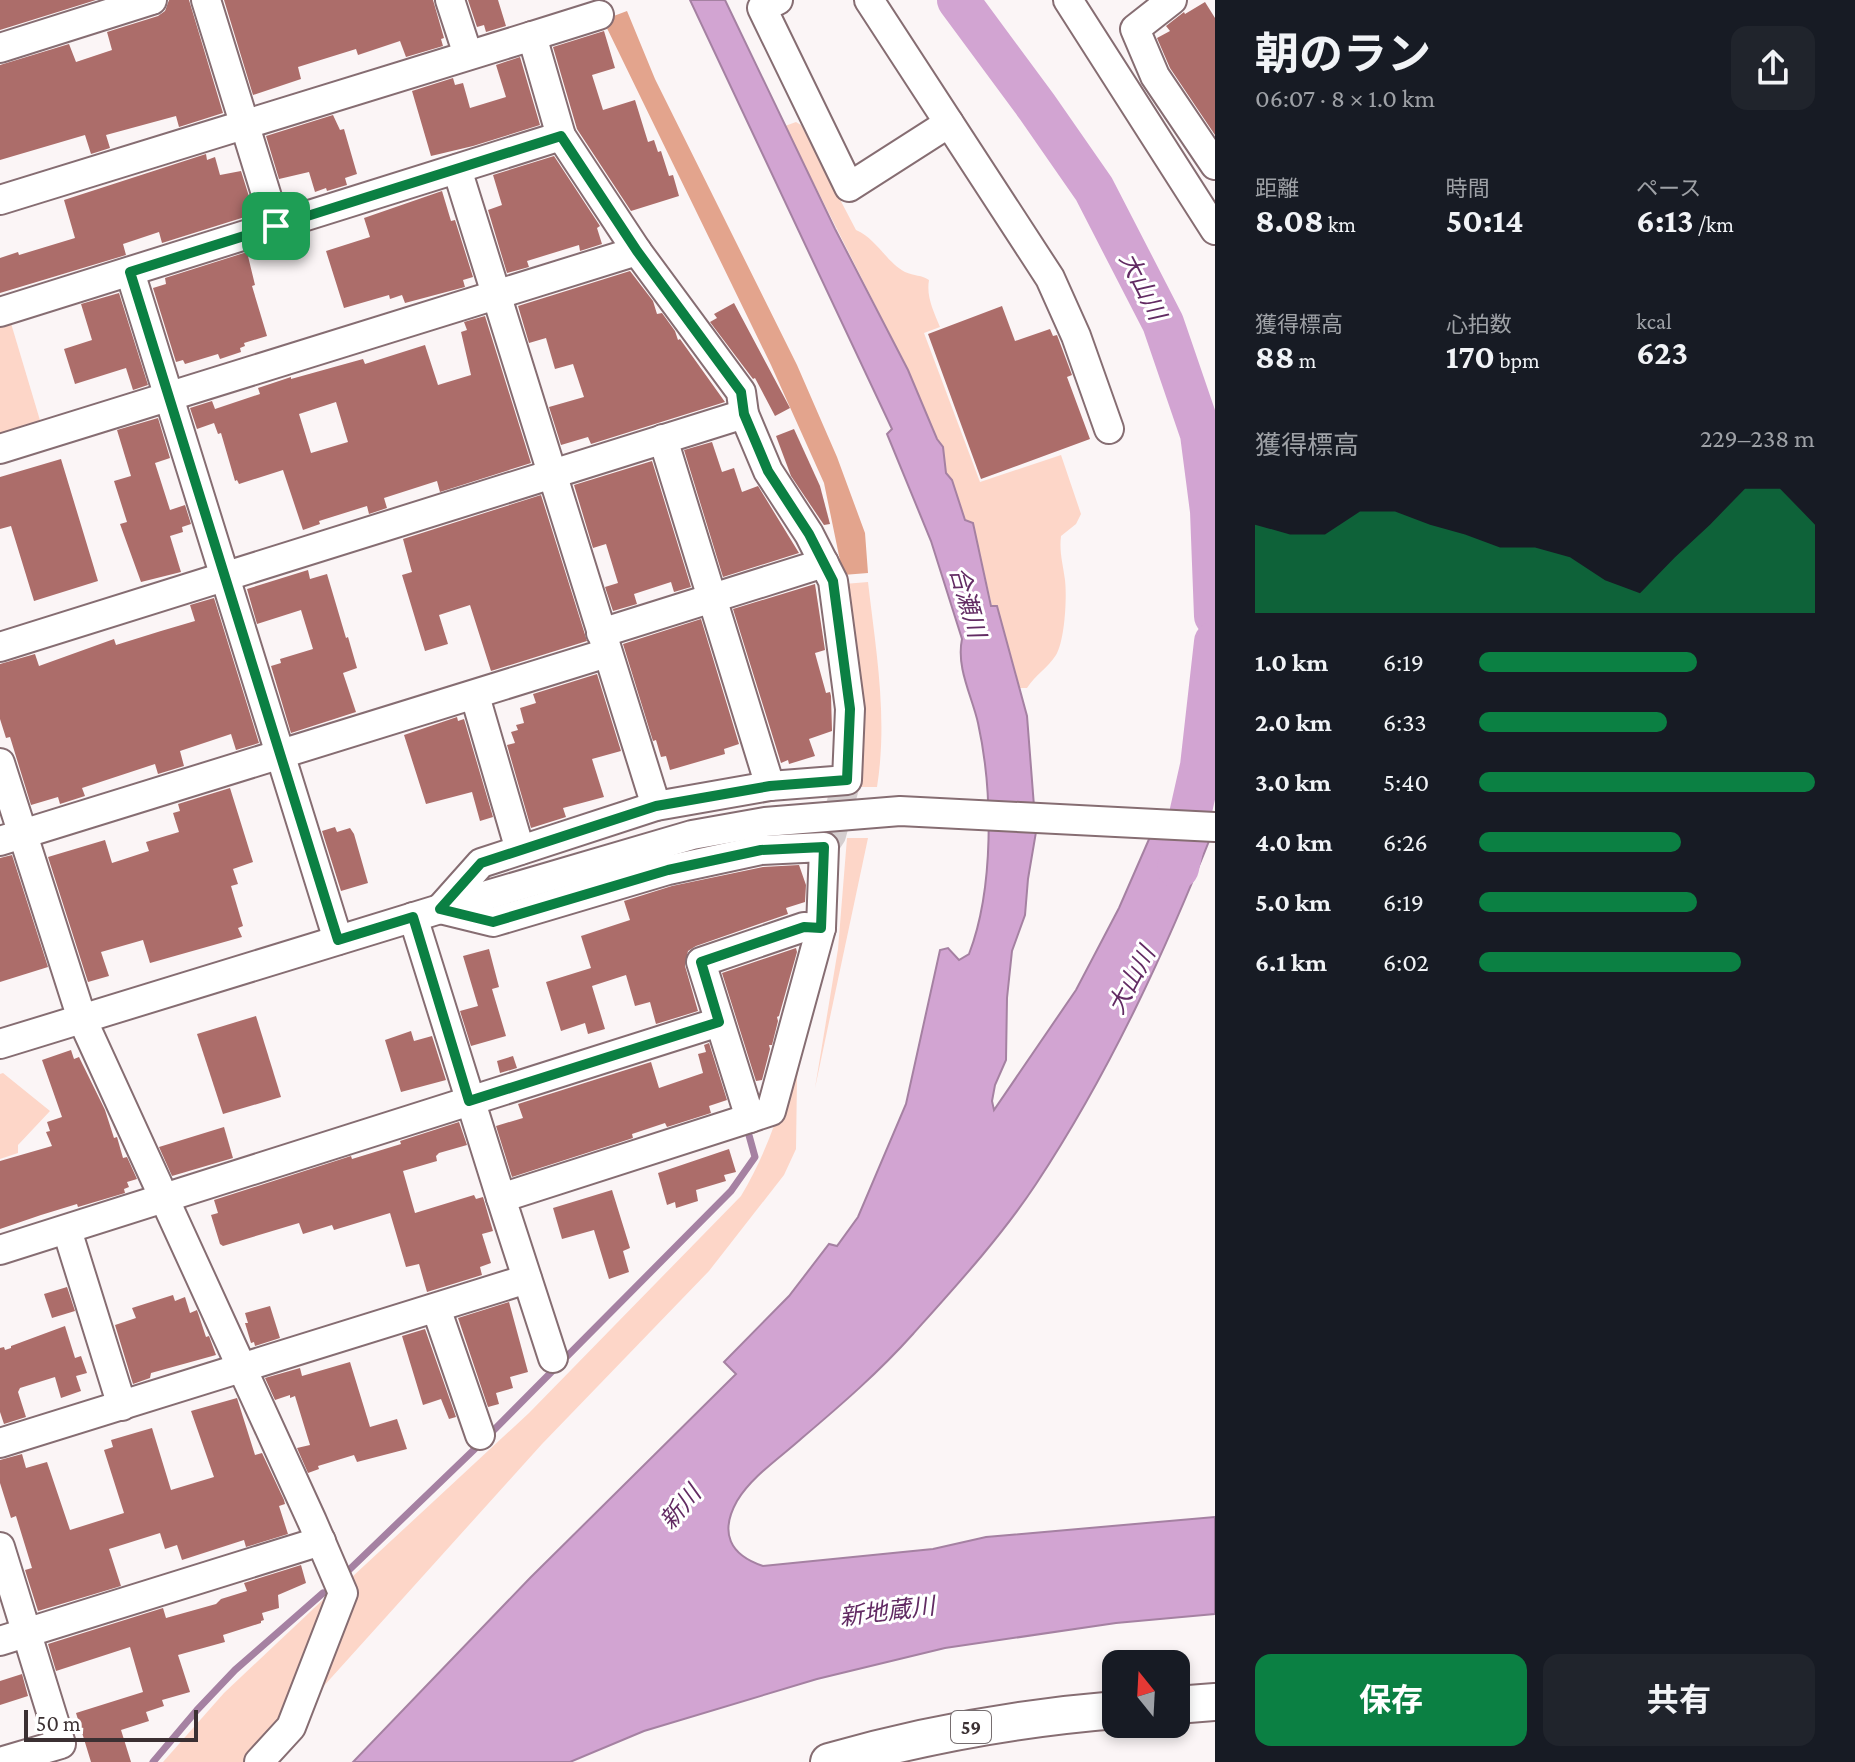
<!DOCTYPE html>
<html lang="ja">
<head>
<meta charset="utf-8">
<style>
	body { margin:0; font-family:"Crimson Pro","Noto Sans JP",serif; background:#20242c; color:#f1f3f6; height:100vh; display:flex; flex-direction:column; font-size:30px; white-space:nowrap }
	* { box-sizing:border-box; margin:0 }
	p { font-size:26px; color:#9ea1a6 }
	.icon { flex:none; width:44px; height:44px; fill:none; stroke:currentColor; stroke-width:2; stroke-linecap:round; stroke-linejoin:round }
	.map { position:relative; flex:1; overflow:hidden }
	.sheet { display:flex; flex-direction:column; background:#171b24; width:640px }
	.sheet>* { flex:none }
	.needle { width:52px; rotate:342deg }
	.fabs { position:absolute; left:1102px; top:1650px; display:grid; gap:16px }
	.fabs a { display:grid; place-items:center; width:88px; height:88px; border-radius:16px; background:#171b24; box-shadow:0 4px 12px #0003; font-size:40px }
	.scale { position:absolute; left:24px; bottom:20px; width:174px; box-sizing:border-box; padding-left:8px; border:4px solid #3b3032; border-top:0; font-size:22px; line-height:28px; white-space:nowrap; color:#3b3032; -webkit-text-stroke:6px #fff; paint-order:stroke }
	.pin { position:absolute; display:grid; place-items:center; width:68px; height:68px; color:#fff; margin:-34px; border-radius:16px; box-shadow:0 4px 12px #0006 }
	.round { display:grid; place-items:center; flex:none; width:84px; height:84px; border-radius:16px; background:#20242c }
	.headline { display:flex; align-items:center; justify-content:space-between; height:136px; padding:0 40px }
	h1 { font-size:44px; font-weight:700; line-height:60px }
	.stats { display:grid; grid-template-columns:repeat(3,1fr); gap:12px; height:136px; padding:8px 40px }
	.stats div { display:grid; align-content:center }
	.stats b { font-size:34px; font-weight:700 }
	.stats small { font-size:22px; font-weight:400 }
	.stats p { font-size:22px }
	.chart { height:224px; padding:16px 40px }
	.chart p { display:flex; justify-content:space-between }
	.chart svg { width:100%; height:144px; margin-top:8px; fill:#0b8043; opacity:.7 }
	.primary-button { display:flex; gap:16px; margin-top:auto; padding:16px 40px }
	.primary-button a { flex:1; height:92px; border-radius:16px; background:#0b8043; color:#fff; font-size:32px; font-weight:700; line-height:92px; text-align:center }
	.primary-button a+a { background:#20242c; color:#f1f3f6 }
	ul { padding:0 40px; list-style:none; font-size:26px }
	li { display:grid; grid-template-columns:128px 96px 1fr; align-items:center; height:60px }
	li i { height:20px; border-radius:10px; background:#0b8043 }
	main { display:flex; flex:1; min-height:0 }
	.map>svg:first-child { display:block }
</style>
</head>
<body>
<main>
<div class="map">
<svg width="1215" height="1762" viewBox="0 0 1215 1762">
	<rect width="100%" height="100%" fill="#fbf5f6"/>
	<g fill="#fdd6c8">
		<path d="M796 122 801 125 856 230C877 239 886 262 905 272 914 276 922 275 929 280 926 297 934 312 940 327L924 333 980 482 1061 455 1081 514 1076 524 1061 536C1059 552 1063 564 1065 580 1067 597 1065 640 1056 655 1048 668 1035 675 1027 688H1020L997 606H992L973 524 965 520 952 480 946 473 943 447 937 439 908 370 785 126Z"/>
		<polygon points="10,320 42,427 0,440 0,323"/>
		<path d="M868 582C876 651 888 718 877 787H850L844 584Z"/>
		<polygon points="847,838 868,838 815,1088 838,949"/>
		<path d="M816 966 797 1078 796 1149 784 1175 709 1271 542 1444 322 1688 316 1686 356 1591 352 1577 529 1413 741 1196C783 1126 798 1045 816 966Z"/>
		<polygon points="3,1073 50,1111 18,1145 18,1153 0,1159 0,1074"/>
		<polygon points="328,1595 325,1610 268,1742 249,1762 163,1762 224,1693"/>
	</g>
	<polygon fill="#e3a48d" points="627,11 655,79 797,365 837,457 865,533 868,573 843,575 824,483 771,365 603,20"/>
	<path fill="#d2a4d2" stroke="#a581a2" stroke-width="2" d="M690 0H725L835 229 908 370 937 439 943 447 946 473 952 480 965 520 973 523 991 606H997L1027 716 1036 832 1028 879 1025 915 1012 951 1007 998 1006 1060 995 1085 992 1101 994 1110 1076 990 1119 908 1160 814 1215 826C1166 950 1110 1072 1036 1184 1001 1237 956 1286 913 1334 879 1372 841 1405 802 1438 781 1457 752 1476 737 1501 719 1533 730 1555 763 1566L933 1549 986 1537 1215 1517V1614L1116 1623 945 1648 817 1679 644 1731 570 1762H353L530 1578 736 1374 724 1362 789 1296 829 1244 837 1246 858 1217 906 1104 940 950 948 948 959 960 969 954C994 889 993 791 978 723 972 696 956 668 962 639L931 541 887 434 892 429Z"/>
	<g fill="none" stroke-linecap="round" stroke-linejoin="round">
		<g stroke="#a581a2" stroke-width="7">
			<polyline points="349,1570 482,1442 731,1191 755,1157 747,1128"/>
			<polyline points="153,1762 197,1710 235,1670 323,1593"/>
		</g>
		<g stroke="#d2a4d2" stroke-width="42">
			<polyline points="958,0 1037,107 1094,189 1163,323 1201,434 1211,511 1215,616"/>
			<polyline points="1178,868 1201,766 1215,642"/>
		</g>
	</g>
	<g fill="#ac6d6a" fill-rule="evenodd">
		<polygon points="0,0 96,0 0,30"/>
		<polygon points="169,0 189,0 223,113 179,127 176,116 106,135 110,148 91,154 85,135 0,160 0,65 69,44 76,62 112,50 107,32 158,16 165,11"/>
		<polygon points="224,0 433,0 444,38 441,39 443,46 406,57 400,41 358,55 356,49 298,67 301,79 253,95"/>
		<polygon points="468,0 498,0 506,26 486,32 484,25 477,27"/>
		<polygon points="1205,2 1215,18 1215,135 1170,68 1157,38 1170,31 1166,26 1184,12 1185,14"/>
		<polygon points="604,31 615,68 592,75 603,110 635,100 648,142 654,140 658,152 661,151 669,176 673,175 679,196 631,211 577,129 553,47"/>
		<polygon points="520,57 540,125 473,146 431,156 412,91 453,78 455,85 463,83 470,108 506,97 496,65"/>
		<polygon points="333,115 340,130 344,129 357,174 345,178 347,185 327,191 326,188 315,192 309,172 279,179 266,136"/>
		<polygon points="206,154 207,160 215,157 220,175 241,171 253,209 246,211 248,216 162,243 159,232 123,244 126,255 0,293 0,258 18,252 19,255 75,238 64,200"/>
		<polygon points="554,156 600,226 597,228 602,244 580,251 579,245 527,261 529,267 507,273 488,210 502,205 493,175"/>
		<polygon points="442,191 451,221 455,220 473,277 463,280 465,287 405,303 402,295 390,299 389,295 344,308 326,251 370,237 364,218"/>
		<polygon points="247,252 255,285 252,286 267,336 244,343 245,346 240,348 241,352 220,359 218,354 185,364 183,360 176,362 153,288 166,284 165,278"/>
		<polygon points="630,271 653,301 657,314 662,313 675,331 678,340 680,339 725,402 591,444 588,437 561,445 549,407 584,397 573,364 555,369 546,338 529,343 518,306"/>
		<polygon points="119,293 148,385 133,390 126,368 75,384 64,349 92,340 81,304"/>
		<polygon points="734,303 790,408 775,416 755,378 753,379 710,322 717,318 714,314"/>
		<polygon points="1002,306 1015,341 1050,329 1053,336 1057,335 1072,375 1067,377 1090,439 981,479 928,334"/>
		<path d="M485 316 531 463 440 492 437 481 384 498 387 508 369 514 367 506 319 521 320 524 303 530 283 470 239 484 237 480 235 481 221 433 218 434 214 423 197 429 190 408 212 401 215 409 260 394 258 388 291 377V379L363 359 365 364 425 345 438 385 471 375 461 332 467 330 464 322ZM336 402 348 442 311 453 299 414Z"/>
		<polygon points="158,418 170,458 155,463 170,510 185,505 191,524 182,527 183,532 170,536 181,572 141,582 120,524 127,522 114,481 131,476 117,430"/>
		<polygon points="794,429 820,486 830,524 824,525 791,476 776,436"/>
		<polygon points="712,442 722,472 734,468 742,492 758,486 799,553 723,577 684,450"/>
		<polygon points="61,459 98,581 34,601 11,526 0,529 0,477"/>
		<polygon points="652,461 691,587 674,592 671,582 634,594 637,604 613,611 605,587 618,583 606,544 593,548 574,485"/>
		<polygon points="541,495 587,641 491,671 470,605 439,615 448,644 425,651 402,575 412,572 403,539"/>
		<polygon points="308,570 310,579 327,574 346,638 348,637 357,668 343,673 356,712 291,733 271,666 281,663 280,659 313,649 301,610 257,624 247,589"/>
		<polygon points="815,584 825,650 815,653 826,693 830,692 831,696 832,731 809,739 815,756 789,764 788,760 781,763 733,609"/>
		<polygon points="214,598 259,743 236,750 231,734 180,751 184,766 158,774 155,764 82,788 85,796 60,804 58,797 31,805 10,737 6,738 0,719 0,664 35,654 39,666 114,639 116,645 161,631 195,621 190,605"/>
		<polygon points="701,619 739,744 724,749 725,754 670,770 666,756 661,757 656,740 653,741 623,644"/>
		<polygon points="597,674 621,751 592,759 604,797 563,808 566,817 531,828 507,745 515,743 511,732 518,730 516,725 524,723 520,708 536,703 533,694"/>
		<polygon points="457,717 458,721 464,719 493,817 480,821 472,792 426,804 404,735"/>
		<polygon points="230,788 253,862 233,869 238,884 231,886 243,926 238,928 242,937 150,963 143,940 101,952 109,976 88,982 48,857 105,840 112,863 149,851 146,842 179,832 173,813 180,811 178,804"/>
		<polygon points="335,827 337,832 350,828 354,834 368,883 341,891 322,831"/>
		<polygon points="12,855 48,967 0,982 0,858"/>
		<polygon points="799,865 806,885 805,902 786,908 788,914 696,946 688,951 685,966 698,1011 656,1024 650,1002 635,1006 626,975 592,986 605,1029 588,1034 585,1023 561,1031 546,982 591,968 581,936 630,920 624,901 672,886 763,867"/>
		<polygon points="796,948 797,952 779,1016 777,1017 778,1021 772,1045 769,1045 770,1049 762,1080 756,1081 722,973"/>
		<polygon points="489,949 499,987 492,989 506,1036 471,1046 460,1011 478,1006 463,956"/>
		<polygon points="256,1016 281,1097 223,1114 197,1034"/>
		<polygon points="411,1031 414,1041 432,1036 446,1080 401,1092 385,1040"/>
		<polygon points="709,1043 727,1100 709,1106 711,1113 667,1127 665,1123 632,1134 633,1138 512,1177 496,1126 523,1118 518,1104 651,1062 659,1088 703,1073 698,1054 706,1052 704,1045"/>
		<polygon points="71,1050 74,1059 79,1057 105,1110 114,1138 117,1137 123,1158 127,1157 137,1179 127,1182 129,1187 124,1189 125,1193 78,1207 77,1204 41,1215 0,1229 0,1161 52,1146 46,1132 50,1131 47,1122 62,1117 42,1060"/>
		<polygon points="513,1056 517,1068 500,1073 497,1061"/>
		<polygon points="459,1122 467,1145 439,1153 436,1156 437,1161 403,1171 415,1213 474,1195 476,1199 483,1197 493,1231 482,1234 491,1263 480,1267 482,1275 427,1292 419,1264 406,1267 390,1213 334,1230 332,1225 303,1234 299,1223 223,1246 220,1244 211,1215 218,1213 214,1200 351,1156 352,1159 401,1144 400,1141"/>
		<polygon points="224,1127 233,1158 172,1176 159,1147"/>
		<polygon points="729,1149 736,1172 724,1175 726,1181 696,1190 698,1201 676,1208 675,1202 667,1205 658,1173"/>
		<polygon points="612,1190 630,1248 623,1251 629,1272 609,1279 594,1230 562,1239 553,1208"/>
		<polygon points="67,1287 75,1311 52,1318 44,1294"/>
		<polygon points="173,1295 175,1301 185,1297 190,1313 197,1310 206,1337 209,1336 216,1355 151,1373 150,1378 133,1384 115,1325 136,1318 132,1308"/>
		<polygon points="509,1302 528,1372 510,1377 513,1388 496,1393 499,1404 488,1407 458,1318"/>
		<polygon points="270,1306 280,1338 255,1346 254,1342 251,1343 245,1323 248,1323 245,1313"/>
		<polygon points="65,1326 75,1358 81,1356 87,1373 76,1376 81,1391 61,1398 55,1377 20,1388 18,1392 26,1417 4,1424 0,1412 0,1348 4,1347 5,1350 11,1348 11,1346"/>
		<polygon points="425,1329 456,1417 449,1419 441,1399 423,1405 402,1336"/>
		<polygon points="350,1362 370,1427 397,1419 407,1449 357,1462 354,1455 318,1466 319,1469 308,1473 297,1448 310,1445 295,1396 290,1398 290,1395 275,1400 265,1378 300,1368 302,1376"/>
		<polygon points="237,1398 255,1455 262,1453 284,1500 285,1504 279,1506 288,1534 246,1547 244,1540 182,1560 177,1545 165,1549 160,1533 109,1549 121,1586 38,1611 25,1570 32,1568 16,1516 11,1518 0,1483 0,1460 22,1454 26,1468 47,1462 70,1530 124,1513 104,1450 113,1447 111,1440 152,1428 171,1490 214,1477 191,1411"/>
		<polygon points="301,1565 306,1583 278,1595 279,1608 262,1613 264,1620 261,1621 261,1623 223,1635 225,1642 178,1655 190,1692 162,1700 164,1706 146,1712 149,1721 121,1730 131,1762 91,1762 76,1713 143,1692 130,1647 56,1671 48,1644 163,1608 166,1618 216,1604 221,1599 247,1591 244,1583"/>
		<polygon points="22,1674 28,1696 0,1705 0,1681"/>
	</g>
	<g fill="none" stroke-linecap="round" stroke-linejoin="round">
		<polyline stroke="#d5cecf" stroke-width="28" stroke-dasharray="28 14" stroke-linecap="butt" points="824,847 832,835 847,780"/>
		<defs>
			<g id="minor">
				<polyline points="206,0 276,226"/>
				<polyline points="450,0 468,55"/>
				<polyline points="778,0 762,8 849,187 949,123"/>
				<polyline points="869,0 1050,278 1076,336 1109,429"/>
				<polyline points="1068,0 1215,230"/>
				<polyline points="1172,0 1135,29 1155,76 1215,165"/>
				<polyline points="532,36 599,15"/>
				<polyline points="0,48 152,0"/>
				<polyline points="457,169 656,806"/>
				<polyline points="0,200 532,36 561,136 637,251 741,392 744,414 768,471 809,534 833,581 850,709 847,780 770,786 656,806 481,863 440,909 493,922 668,870 761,850 824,847 821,928 771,1111 750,1118"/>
				<polyline points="130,272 338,940"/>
				<polyline points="0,312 561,136"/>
				<polyline points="663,439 770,786"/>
				<polyline points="0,449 637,251"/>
				<polyline points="601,633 824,563"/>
				<polyline points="0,647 744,414"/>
				<polyline points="475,696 520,850"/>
				<polyline points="0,763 82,1019 312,1521 343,1593 291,1727 259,1762"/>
				<polyline points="0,841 607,653"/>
				<polyline points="413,917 501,1198"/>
				<polyline points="0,1044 440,909 692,835 765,822 900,811 1215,827"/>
				<polyline points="67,1230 122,1406"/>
				<polyline points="0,1250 719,1022"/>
				<polyline points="436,1308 480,1435"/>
				<polyline points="553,1358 501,1198 750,1118 701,962 804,927 821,928"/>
				<polyline points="0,1443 527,1279"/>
				<polyline points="0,1547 61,1744 0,1762"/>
				<polyline points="0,1641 321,1541"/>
			</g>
			<g id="major">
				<polyline points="1176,1705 1215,1702"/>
				<path d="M829 1762C923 1735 1018 1718 1116 1710"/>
			</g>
		</defs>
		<use href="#minor" stroke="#866d72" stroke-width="32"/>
		<use href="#major" stroke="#866d72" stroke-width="40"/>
		<use href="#minor" stroke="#fff" stroke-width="28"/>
		<use href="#major" stroke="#fff" stroke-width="36"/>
	</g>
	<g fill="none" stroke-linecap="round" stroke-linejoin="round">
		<defs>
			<polygon id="route" points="561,136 637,251 741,392 744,414 768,471 809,534 833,581 850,709 847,780 770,786 656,806 481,863 440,909 493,922 668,870 761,850 824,847 821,928 804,927 701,962 719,1022 469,1101 413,917 338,940 130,272"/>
		</defs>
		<use href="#route" stroke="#fff" stroke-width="16"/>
		<use href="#route" stroke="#0b8043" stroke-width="10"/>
	</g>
	<g text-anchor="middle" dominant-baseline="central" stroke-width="6" stroke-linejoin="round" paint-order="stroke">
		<rect fill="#fff" stroke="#766e70" stroke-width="2" x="951" y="1711" width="40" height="32" rx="6"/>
		<g font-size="20" font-weight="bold" fill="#3b3032">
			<text x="971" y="1727">59</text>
		</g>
		<g font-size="24" font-style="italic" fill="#622b63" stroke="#fff">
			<text transform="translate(1143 286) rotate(63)">大山川</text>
			<text transform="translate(968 602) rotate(74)">合瀬川</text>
			<text transform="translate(1131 980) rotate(-62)">大山川</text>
			<text transform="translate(680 1507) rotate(-50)">新川</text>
			<text transform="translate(887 1611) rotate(-7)">新地蔵川</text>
		</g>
	</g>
</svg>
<div class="fabs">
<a><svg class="needle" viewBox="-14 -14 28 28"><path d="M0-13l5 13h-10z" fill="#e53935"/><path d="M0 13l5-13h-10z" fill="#9ea1a6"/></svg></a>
</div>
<div class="scale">50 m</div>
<div class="pin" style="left:276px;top:226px;background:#1e9e55"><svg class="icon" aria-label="arrive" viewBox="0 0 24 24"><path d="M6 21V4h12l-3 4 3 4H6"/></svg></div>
</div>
<section class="sheet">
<div class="headline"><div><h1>朝のラン</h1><p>06:07 · 8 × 1.0 km</p></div><a class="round"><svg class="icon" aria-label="share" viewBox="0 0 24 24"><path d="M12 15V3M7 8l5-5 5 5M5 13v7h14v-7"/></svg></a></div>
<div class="stats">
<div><p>距離</p><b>8.08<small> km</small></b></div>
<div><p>時間</p><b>50:14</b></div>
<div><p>ペース</p><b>6:13<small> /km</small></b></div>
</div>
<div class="stats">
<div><p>獲得標高</p><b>88<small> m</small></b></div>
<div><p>心拍数</p><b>170<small> bpm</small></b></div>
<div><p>kcal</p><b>623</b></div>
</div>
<div class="chart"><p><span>獲得標高</span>229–238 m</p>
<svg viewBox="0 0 160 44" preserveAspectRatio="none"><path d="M0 44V17L10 20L20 20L30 13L40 13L50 17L60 20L70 24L80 24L90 27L100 34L110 38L120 27L130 17L140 6L150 6L160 17V44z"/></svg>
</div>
<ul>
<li><b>1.0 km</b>6:19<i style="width:65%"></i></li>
<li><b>2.0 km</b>6:33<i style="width:56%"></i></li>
<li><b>3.0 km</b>5:40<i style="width:100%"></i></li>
<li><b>4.0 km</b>6:26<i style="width:60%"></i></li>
<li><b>5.0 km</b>6:19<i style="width:65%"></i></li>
<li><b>6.1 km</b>6:02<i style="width:78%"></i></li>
</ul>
<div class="primary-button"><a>保存</a><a>共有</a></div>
</section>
</main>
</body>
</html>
